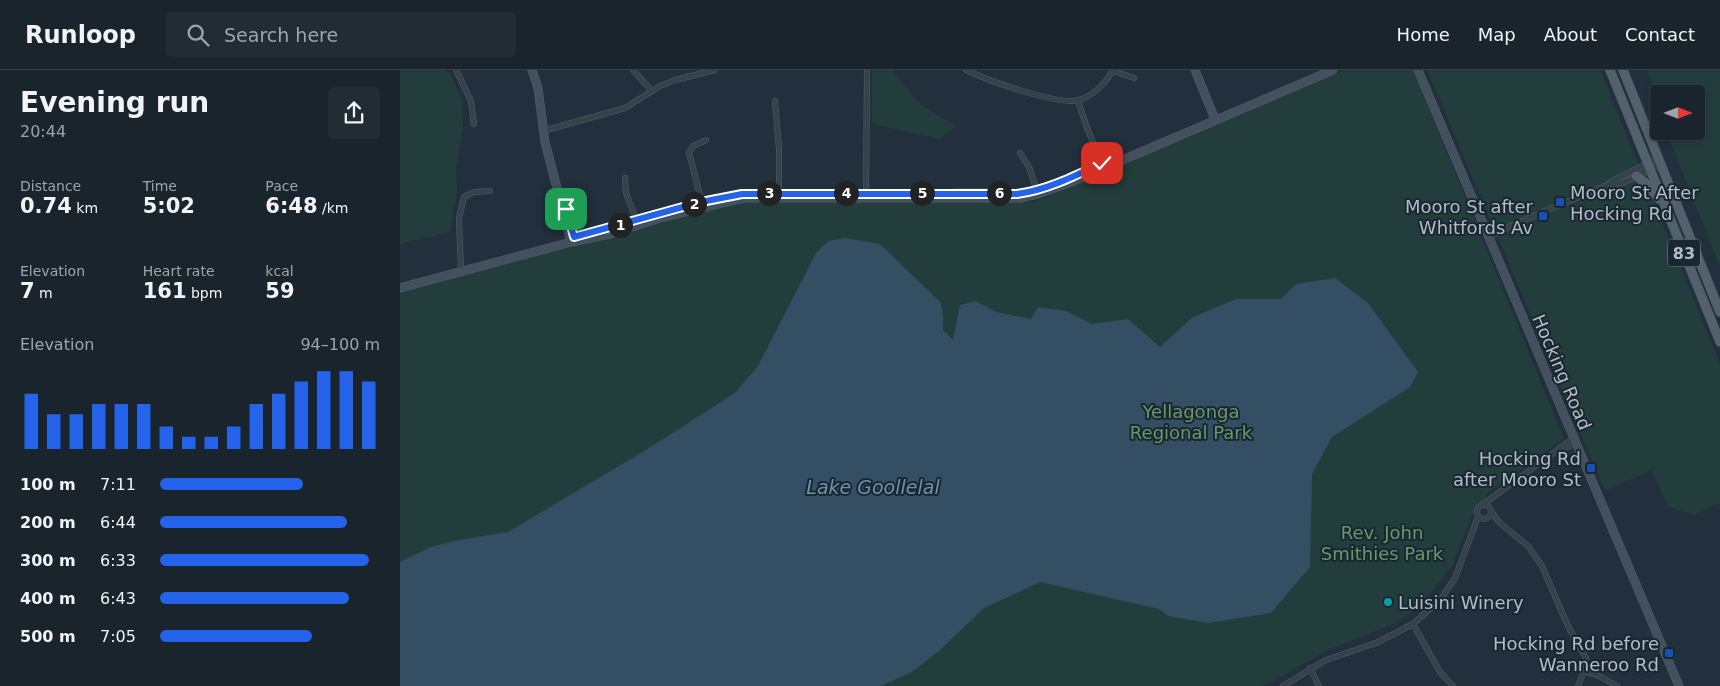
<!DOCTYPE html>
<html lang="en">
<head>
<meta charset="utf-8">
<style>
	body { margin:0; font-family:"DejaVu Sans",sans-serif; background:#222c35; color:#f1f3f6; height:100vh; display:flex; flex-direction:column; font-size:19px; white-space:nowrap }
	* { box-sizing:border-box; margin:0 }
	p { font-size:16px; color:#9fa4aa }
	.icon { flex:none; width:28px; height:28px; fill:none; stroke:currentColor; stroke-width:2; stroke-linecap:round; stroke-linejoin:round }
	.map { position:relative; flex:1; overflow:hidden }
	.panel { display:flex; flex-direction:column; background:#19242d; width:400px }
	.panel>* { flex:none }
	.needle { width:32px; rotate:90deg }
	.fabs { position:absolute; left:1250px; top:15px; display:grid; gap:10px }
	.fabs a { display:grid; place-items:center; width:55px; height:55px; border-radius:5px; background:#19242d; box-shadow:0 2px 8px #0003,0 0 0 1px #374149; font-size:25px }
	.pin { position:absolute; display:grid; place-items:center; width:42px; height:42px; color:#fff; margin:-21px; border-radius:10px; box-shadow:0 2px 8px #0006 }
	.km { position:absolute; width:25px; height:25px; margin:-12px; border-radius:50%; background:#222; color:#fff; font-size:14px; line-height:25px; text-align:center }
	.round { display:grid; place-items:center; flex:none; width:52px; height:52px; border-radius:5px; background:#222c35 }
	.overview { display:flex; align-items:center; justify-content:space-between; height:85px; padding:0 20px }
	h1 { font-size:28px; font-weight:700; line-height:38px }
	.figures { display:grid; grid-template-columns:repeat(3,1fr); gap:8px; height:85px; padding:5px 20px }
	.figures div { display:grid; align-content:center }
	.figures b { font-size:21px; font-weight:700 }
	.figures small { font-size:14px; font-weight:400 }
	.figures p { font-size:14px }
	.chart { height:140px; padding:10px 20px }
	.chart p { display:flex; justify-content:space-between }
	.chart svg { width:100%; height:90px; margin-top:5px; stroke:#2563eb; stroke-width:6 }
	ul { padding:0 20px; list-style:none; font-size:16px }
	li { display:grid; grid-template-columns:80px 60px 1fr; align-items:center; height:38px }
	li i { height:12px; border-radius:6px; background:#2563eb }
	header { display:flex; align-items:center; gap:30px; box-sizing:border-box; height:70px; padding:0 25px; background:#19242d; border-bottom:1px solid #374149 }
	header strong { font-size:24px }
	nav { display:flex; gap:28px; margin-inline-start:auto; font-size:18px }
	.search { width:350px; height:45px; background:#222c35; display:flex; align-items:center; gap:12px; box-sizing:border-box; padding:0 18px; border-radius:5px; color:#9fa4aa; font-size:19px }
	main { display:flex; flex:1; min-height:0 }
	.map>svg:first-child { display:block }
</style>
</head>
<body>
<header>
<strong>Runloop</strong>
<div class="search"><svg class="icon" aria-label="search" viewBox="0 0 24 24"><circle cx="10" cy="10" r="6"/><path d="M15 15l6 6"/></svg>Search here</div>
<nav><a>Home</a><a>Map</a><a>About</a><a>Contact</a></nav>
</header>
<main>
<section class="panel">
<div class="overview"><div><h1>Evening run</h1><p>20:44</p></div><a class="round"><svg class="icon" aria-label="share" viewBox="0 0 24 24"><path d="M12 15V3M7 8l5-5 5 5M5 13v7h14v-7"/></svg></a></div>
<div class="figures">
<div><p>Distance</p><b>0.74<small> km</small></b></div>
<div><p>Time</p><b>5:02</b></div>
<div><p>Pace</p><b>6:48<small> /km</small></b></div>
</div>
<div class="figures">
<div><p>Elevation</p><b>7<small> m</small></b></div>
<div><p>Heart rate</p><b>161<small> bpm</small></b></div>
<div><p>kcal</p><b>59</b></div>
</div>
<div class="chart"><p><span>Elevation</span>94–100 m</p>
<svg viewBox="0 0 160 44" preserveAspectRatio="none"><path d="M5 44V17M15 44V27M25 44V27M35 44V22M45 44V22M55 44V22M65 44V33M75 44V38M85 44V38M95 44V33M105 44V22M115 44V17M125 44V11M135 44V6M145 44V6M155 44V11"/></svg>
</div>
<ul>
<li><b>100 m</b>7:11<i style="width:65%"></i></li>
<li><b>200 m</b>6:44<i style="width:85%"></i></li>
<li><b>300 m</b>6:33<i style="width:95%"></i></li>
<li><b>400 m</b>6:43<i style="width:86%"></i></li>
<li><b>500 m</b>7:05<i style="width:69%"></i></li>
</ul>
</section>
<div class="map">
<svg width="1320" height="616" viewBox="0 0 1320 616">
	<rect width="100%" height="100%" fill="#21303c"/>
	<g fill="#233d3c">
		<polygon points="0,0 45,0 51,5 62,30 63,57 56,99 57,122 50,162 0,174"/>
		<polygon points="472,0 495,0 495,4 522,36 556,56 540,69 472,54"/>
		<path d="M945 0H1013C1064 123 1114 246 1164 369L1088 423 1071 448 1052 496 1018 538 996 553 925 581 874 611 862 616H0V218L345 132H634Z"/>
		<polygon points="1027,0 1200,0 1320,294 1320,433 1294,445 1267,436 1252,400 1205,421"/>
		<polygon points="1247,0 1320,0 1320,197 1268,65 1273,63 1273,61 1296,61 1296,24 1259,24 1259,28"/>
	</g>
	<polygon fill="#344f64" points="445,168 480,174 541,233 543,246 543,260 553,270 560,235 576,231 596,242 631,249 638,237 666,241 692,254 728,249 760,277 793,247 836,229 881,229 896,214 935,208 968,233 1018,302 1010,317 932,367 912,404 910,497 871,543 808,553 768,546 759,539 640,512 584,538 539,581 512,602 481,616 0,616 0,492 31,477 54,471 108,462 246,380 335,323 358,296 416,183 428,171"/>
	<g fill="none" stroke-linecap="round" stroke-linejoin="round">
		<defs>
			<g id="street">
				<polyline points="56,0 71,31 74,54"/>
				<polyline points="233,0 252,21"/>
				<path d="M566 0C587 10 658 36 679 30 693 26 706 13 713 0"/>
				<polyline points="713,1 734,8"/>
				<polyline points="375,31 379,79 379,127"/>
				<polyline points="678,31 687,58 704,98"/>
				<polyline points="143,61 225,38 260,16 275,10 315,0"/>
				<polyline points="620,83 629,97 638,124"/>
				<polyline points="225,108 226,123 238,154"/>
				<path d="M1207 115C1221 117 1248 101 1261 94"/>
				<polyline points="466,128 467,0"/>
				<polyline points="302,133 289,83 293,76 306,70"/>
				<polyline points="1087,163 1105,158 1207,115 1211,112 1258,88"/>
				<polyline points="1089,168 1105,159"/>
				<polyline points="61,201 59,148 64,127 74,122 90,121"/>
				<polyline points="1161,377 1165,378 1176,373"/>
				<circle cx="1084" cy="442" r="7"/>
				<polyline points="1082,435 1174,368"/>
				<polyline points="1091,442 1100,453 1128,476 1142,496 1168,556 1186,588 1184,601 1178,616"/>
				<polyline points="1013,554 1040,602 1053,616"/>
				<polyline points="910,598 919,616"/>
				<polyline points="1184,601 1199,606 1217,616"/>
				<polyline points="883,616 926,590 976,573 1013,554 1041,529 1055,508 1078,447"/>
			</g>
			<g id="secondary">
				<polyline points="132,0 138,18 145,72 171,172"/>
				<polyline points="795,0 815,49"/>
				<polyline points="1018,0 1279,616"/>
				<polyline points="554,123 593,123"/>
				<polyline points="288,136 313,129"/>
				<polyline points="187,164 224,154"/>
				<polyline points="0,218 171,172 210,164 257,149 344,128 620,128 638,124 671,112 933,0"/>
			</g>
			<g id="primary">
				<polyline points="1210,0 1320,272"/>
				<polyline points="1223,0 1320,242"/>
				<polyline points="1236,106 1246,113 1259,129"/>
			</g>
		</defs>
		<use href="#street" stroke="#535f6a" stroke-width="6"/>
		<use href="#secondary" stroke="#535f6a" stroke-width="9"/>
		<use href="#primary" stroke="#3e4b55" stroke-width="10"/>
		<use href="#street" stroke="#35424c" stroke-width="5"/>
		<use href="#secondary" stroke="#43515f" stroke-width="8"/>
		<use href="#primary" stroke="#53616c" stroke-width="9"/>
	</g>
	<g fill="none" stroke-linecap="round" stroke-linejoin="round">
		<defs>
			<path id="route" d="M166 139 174 167 301 132 342 124H617C647 120 675 106 702 93"/>
		</defs>
		<use href="#route" stroke="#fff" stroke-width="10"/>
		<use href="#route" stroke="#2563eb" stroke-width="6"/>
	</g>
	<g fill="#1a4fb4" stroke="#1a2731" stroke-width="2">
		<rect x="1155" y="127" width="10" height="10" rx="2.5"/>
		<rect x="1138" y="141" width="10" height="10" rx="2.5"/>
		<rect x="1186" y="393" width="10" height="10" rx="2.5"/>
		<rect x="1264" y="578" width="10" height="10" rx="2.5"/>
	</g>
	<circle fill="#0f9aa8" stroke="#1a2731" stroke-width="2" cx="988" cy="532" r="5"/>
	<g text-anchor="middle" dominant-baseline="central" stroke-width="4" stroke-linejoin="round" paint-order="stroke">
		<rect fill="#1a2731" stroke="#838f9b" stroke-width="1" x="1268" y="169.5" width="32" height="27" rx="4"/>
		<g font-size="16" font-weight="bold" fill="#b0bcc8">
			<text x="1284" y="183">83</text>
		</g>
		<g font-size="18" fill="#b0bcc8" stroke="#1a2731" text-anchor="end">
			<text x="1170" y="122" text-anchor="start">Mooro St After<tspan x="1170" dy="21">Hocking Rd</tspan></text>
			<text x="1133" y="136">Mooro St after<tspan x="1133" dy="21">Whitfords Av</tspan></text>
			<text x="1181" y="388">Hocking Rd<tspan x="1181" dy="21">after Mooro St</tspan></text>
			<text x="998" y="532" text-anchor="start">Luisini Winery</text>
			<text x="1259" y="573">Hocking Rd before<tspan x="1259" dy="21">Wanneroo Rd</tspan></text>
		</g>
		<g font-size="18" fill="#b0bcc8" stroke="#1a2731">
			<text transform="translate(1162 302) rotate(67)">Hocking Road</text>
		</g>
		<g font-size="18" fill="#669a6b" stroke="#1a2731">
			<text x="791" y="341">Yellagonga<tspan x="791" dy="21">Regional Park</tspan></text>
			<text x="982" y="462">Rev. John<tspan x="982" dy="21">Smithies Park</tspan></text>
		</g>
		<g font-size="19" font-style="italic" fill="#6f92ad" stroke="#1a2731">
			<text x="473" y="417">Lake Goollelal</text>
		</g>
	</g>
</svg>
<div class="fabs">
<a><svg class="needle" viewBox="-14 -14 28 28"><path d="M0-13l5 13h-10z" fill="#e53935"/><path d="M0 13l5-13h-10z" fill="#9fa4aa"/></svg></a>
</div>
<div class="pin" style="left:166px;top:139px;background:#1e9e55"><svg class="icon" aria-label="arrive" viewBox="0 0 24 24"><path d="M6 21V4h12l-3 4 3 4H6"/></svg></div>
<div class="pin" style="left:702px;top:93px;background:#d93025"><svg class="icon" aria-label="check" viewBox="0 0 24 24"><path d="M5 12l5 5 9-10"/></svg></div>
<b class="km" style="left:220px;top:155px">1</b>
<b class="km" style="left:294px;top:134px">2</b>
<b class="km" style="left:369px;top:123px">3</b>
<b class="km" style="left:446px;top:123px">4</b>
<b class="km" style="left:522px;top:123px">5</b>
<b class="km" style="left:599px;top:123px">6</b>
</div>
</main>
</body>
</html>
